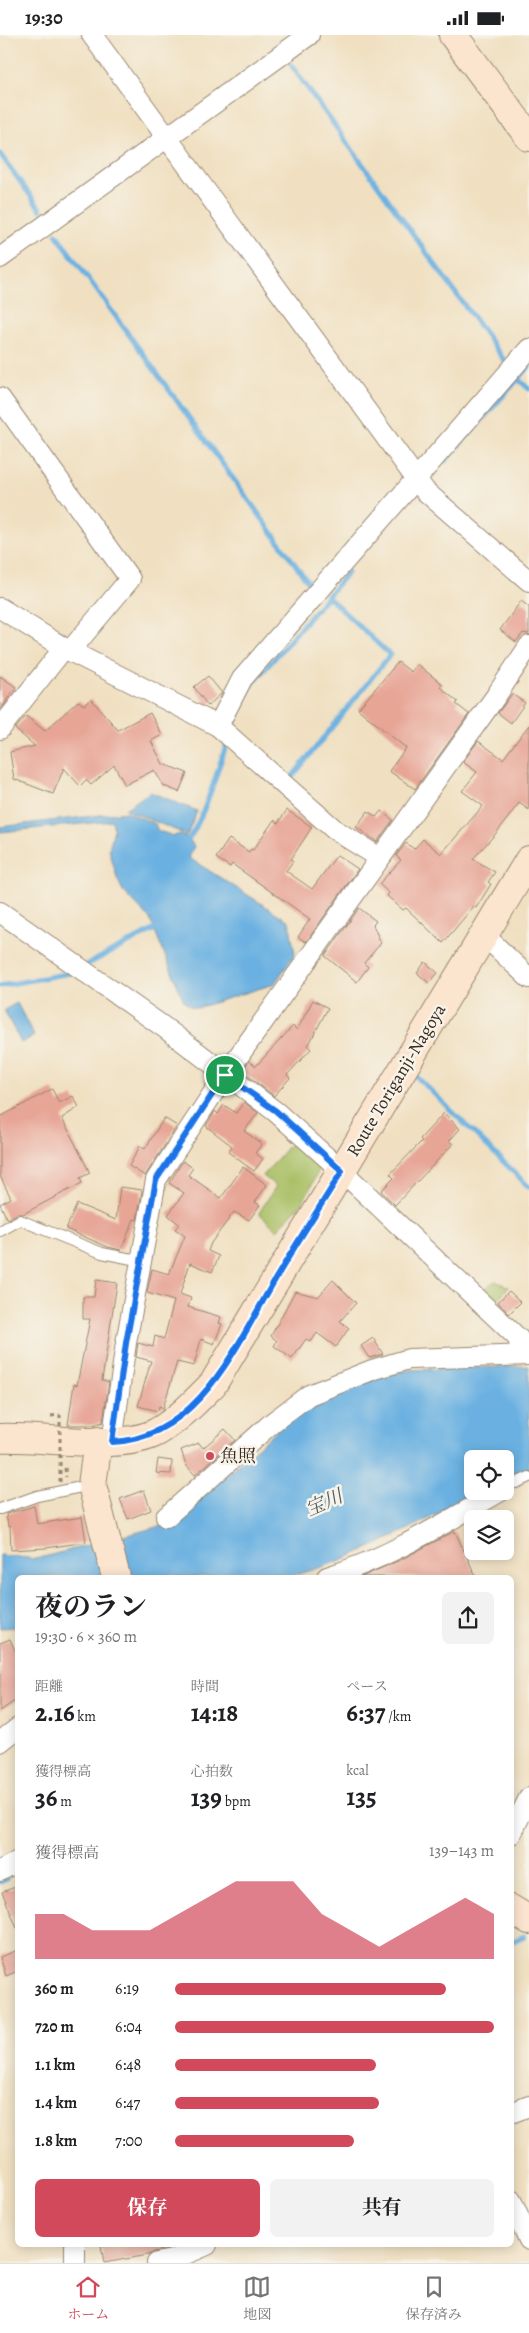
<!DOCTYPE html>
<html lang="ja">
<head>
<meta charset="utf-8">
<style>
	body { margin:0; font-family:Alegreya,"Noto Serif JP",serif; background:#f2f2f2; color:#202124; height:100vh; display:flex; flex-direction:column; font-size:19px; white-space:nowrap }
	* { box-sizing:border-box; margin:0 }
	p { font-size:16px; color:#757577 }
	.icon { flex:none; width:28px; height:28px; fill:none; stroke:currentColor; stroke-width:2; stroke-linecap:round; stroke-linejoin:round }
	.map { position:relative; flex:1; overflow:hidden }
	.details { position:absolute; left:15px; top:1540px; width:499px; height:672px; display:flex; flex-direction:column; background:#fff; border-radius:8px; box-shadow:0 2px 12px #0003 }
	.details>* { flex:none }
	.buttons { position:absolute; left:464px; top:1415px; display:grid; gap:10px }
	.buttons a { display:grid; place-items:center; width:50px; height:50px; border-radius:8px; background:#fff; box-shadow:0 2px 12px #0003; font-size:25px }
	.pin { position:absolute; display:grid; place-items:center; width:42px; height:42px; color:#fff; margin:-21px; border:2px solid #fff; border-radius:50%; box-shadow:0 1px 5px #0007 }
	.round { display:grid; place-items:center; flex:none; width:52px; height:52px; border-radius:8px; background:#f2f2f2 }
	.overview { display:flex; align-items:center; justify-content:space-between; height:85px; padding:0 20px }
	h1 { font-size:28px; font-weight:700; line-height:38px }
	.figures { display:grid; grid-template-columns:repeat(3,1fr); gap:8px; height:85px; padding:5px 20px }
	.figures div { display:grid; align-content:center }
	.figures b { font-size:25px; font-weight:700 }
	.figures small { font-size:14px; font-weight:400 }
	.figures p { font-size:14px }
	.chart { height:140px; padding:10px 20px }
	.chart p { display:flex; justify-content:space-between }
	.chart svg { width:100%; height:90px; margin-top:5px; fill:#d1495b; opacity:.7 }
	.cta { display:flex; gap:10px; margin-top:auto; padding:10px 20px }
	.cta a { flex:1; height:58px; border-radius:8px; background:#d1495b; color:#fff; font-size:20px; font-weight:700; line-height:58px; text-align:center }
	.cta a+a { background:#f2f2f2; color:#202124 }
	ul { padding:0 20px; list-style:none; font-size:16px }
	li { display:grid; grid-template-columns:80px 60px 1fr; align-items:center; height:38px }
	li i { height:12px; border-radius:6px; background:#d1495b }
	.status { display:flex; justify-content:space-between; align-items:center; height:35px; padding:0 25px; background:#fff; direction:ltr }
	.status svg { height:14px; fill:currentColor }
	.menu { display:flex; justify-content:space-around; align-items:center; height:70px; border-top:1px solid #e0e0e0; background:#fff; font-size:14px; color:#757577 }
	.menu a { display:grid; justify-items:center; gap:2px }
	.menu .on { color:#d1495b }
	.map>svg:first-child { display:block }
</style>
</head>
<body>
<div class="status"><b>19:30</b><svg viewBox="0 0 49 12"><path d="M0 12V9h3v3zM5 12V6h3v6zM10 12V3h3v9zM15 12V0h3v12zM26 1h20v11H26zM47 4h2v5h-2z"/></svg></div>
<div class="map">
<svg width="529" height="2228" viewBox="0 0 529 2228">
	<rect width="100%" height="100%" fill="#f7f3e8"/>
	<filter id="ink" filterUnits="userSpaceOnUse"><feTurbulence type="fractalNoise" baseFrequency=".02" numOctaves="2"/><feDisplacementMap in="SourceGraphic" scale="10" xChannelSelector="R" yChannelSelector="G"/><feConvolveMatrix kernelMatrix="1 2 1 2 8 2 1 2 1" color-interpolation-filters="sRGB"/></filter>
	<filter id="wash" filterUnits="userSpaceOnUse"><feTurbulence type="fractalNoise" baseFrequency=".0096" numOctaves="4" result="noise"/><feDisplacementMap in="SourceGraphic" scale="20" xChannelSelector="R" yChannelSelector="G"/><feGaussianBlur stdDeviation="1.12" result="paint"/><feColorMatrix in="noise" values="0 0 0 0 0 0 0 0 0 0 0 0 0 0 0 0 0 1.4 0 .05"/><feComposite in="paint" operator="in"/></filter>
	<g filter="url(#wash)">
		<rect width="100%" height="100%" fill="#f0e0c1"/>
		<g fill="#a7be62" stroke="#717440">
			<polygon points="294,1104 321,1131 303,1167 277,1195 259,1178 276,1151 263,1141"/>
			<polygon points="495,1246 509,1252 492,1270 478,1258"/>
		</g>
		<g fill="#6ab1e1" stroke="#526e80">
			<polygon points="150,757 197,776 187,800 125,774"/>
			<polygon points="126,777 155,789 158,796 174,801 180,799 187,802 194,811 189,823 289,886 295,919 274,949 197,973 190,971 184,966 150,884 123,856 117,843 109,814 114,794 112,786 0,797 0,792"/>
			<polygon points="17,968 34,1001 21,1008 4,975"/>
			<path d="M529 1331V1435L505 1445V1424H472V1456H482C419 1488 357 1525 288 1542H18L17 1592 0 1593V1520L36 1524 169 1489 284 1389 325 1361 384 1340 410 1335Z"/>
		</g>
		<g fill="none" stroke-linecap="round" stroke-linejoin="round">
			<g stroke="#6ab1e1" stroke-width="5">
				<polyline points="291,30 504,325"/>
				<polyline points="0,119 41,175"/>
				<polyline points="56,199 308,547"/>
				<polyline points="518,344 529,354"/>
				<polyline points="445,426 529,332"/>
				<polyline points="32,581 68,603"/>
				<polyline points="233,691 250,652 348,537"/>
				<polyline points="292,742 390,620 327,561"/>
				<path d="M185 809C203 788 217 736 227 708"/>
				<polyline points="88,929 159,892"/>
				<polyline points="0,951 70,938"/>
				<polyline points="416,1041 529,1152"/>
				<polyline points="0,1847 6,1844"/>
				<polyline points="511,1907 524,1901"/>
			</g>
		</g>
		<g id="blocks">
			<g fill="#e7a596">
				<polygon points="521,566 529,572 529,599 523,598 516,607 500,595"/>
				<polygon points="398,627 411,637 417,629 442,649 440,652 458,667 456,669 469,679 415,754 389,736 406,713 358,674"/>
				<polygon points="0,641 16,652 0,675"/>
				<polygon points="208,641 222,658 208,671 194,652"/>
				<polygon points="512,659 525,668 511,688 498,678"/>
				<polygon points="91,664 118,695 150,678 162,700 151,706 163,729 187,738 179,757 164,751 154,735 125,750 114,730 91,750 86,745 80,751 64,733 53,759 14,744 10,717 35,711 15,694 26,681 45,696 78,666 84,670"/>
				<polygon points="529,690 529,775 519,768 498,796 473,824 495,837 488,847 491,849 476,873 474,871 443,908 406,873 403,875 387,861 389,858 379,849 401,825 396,821 406,808 414,814 423,804 441,819 483,771 462,756 477,737 463,727 478,706 503,724"/>
				<polygon points="287,775 312,792 291,824 293,826 286,836 312,854 337,820 358,834 306,907 298,902 310,884 232,829 230,832 216,823 229,804 249,817 251,814 253,815 274,785 278,788"/>
				<polygon points="368,776 376,782 381,776 393,785 377,807 356,792"/>
				<polygon points="359,873 376,886 373,890 381,908 364,928 368,932 357,947 325,921"/>
				<polygon points="425,927 438,938 429,948 417,938"/>
				<polygon points="313,965 328,973 308,1011 311,1014 287,1040 290,1043 274,1061 242,1036 249,1026 256,1031 293,991 297,995"/>
				<polygon points="52,1054 59,1068 73,1061 79,1072 62,1083 90,1138 80,1143 82,1148 23,1179 17,1179 7,1184 0,1169 11,1163 0,1141 0,1082"/>
				<polygon points="244,1067 258,1078 244,1096 262,1109 255,1118 263,1124 254,1136 228,1117 232,1111 206,1091 215,1076 218,1079 224,1070 236,1078"/>
				<polygon points="444,1078 460,1094 449,1106 453,1109 395,1170 381,1156 394,1143 390,1139 422,1106 420,1104"/>
				<polygon points="164,1083 177,1091 145,1141 129,1131 140,1111 145,1114"/>
				<polygon points="183,1126 193,1133 188,1140 221,1163 243,1132 267,1150 255,1167 260,1170 249,1185 234,1177 211,1208 208,1216 219,1221 212,1237 190,1228 180,1259 191,1263 188,1272 221,1282 219,1288 222,1289 214,1309 201,1304 194,1331 177,1327 163,1373 159,1371 158,1376 138,1371 151,1326 136,1322 138,1308 153,1312 155,1301 164,1304 174,1266 147,1258 152,1234 169,1239 185,1201 175,1194 179,1189 168,1180 184,1158 169,1148"/>
				<polygon points="120,1152 142,1155 137,1185 134,1184 121,1215 108,1212 66,1194 77,1169 116,1185"/>
				<polygon points="96,1245 117,1248 102,1345 109,1347 103,1387 93,1390 68,1390 74,1349 77,1350 90,1284 83,1284 83,1262 94,1262"/>
				<polygon points="333,1245 356,1268 340,1286 349,1293 336,1312 317,1298 311,1307 306,1304 292,1324 274,1311 277,1306 271,1301 295,1256 318,1262"/>
				<polygon points="509,1256 521,1267 509,1279 498,1267"/>
				<polygon points="373,1303 383,1319 369,1323 361,1311"/>
				<polygon points="225,1394 235,1405 195,1440 186,1430 181,1415 199,1408 203,1413"/>
				<polygon points="158,1424 172,1426 171,1439 156,1438"/>
				<polygon points="144,1455 151,1475 128,1484 120,1464"/>
				<polygon points="34,1471 37,1489 82,1482 86,1507 46,1513 11,1515 10,1491 8,1491 6,1479"/>
				<polygon points="455,1496 476,1542 361,1542 400,1525"/>
				<polygon points="10,1604 18,1622 18,1664 0,1676 0,1608"/>
				<polygon points="18,1851 18,1893 17,1893 2,1857"/>
				<polygon points="18,1915 18,1936 6,1941 0,1922"/>
				<polygon points="101,2210 166,2210 167,2214 154,2217 148,2220 104,2228"/>
			</g>
		</g>
	</g>
	<g filter="url(#ink)">
		<use href="#blocks" fill-opacity="0" stroke="#968570" stroke-width="1"/>
		<g fill="none" stroke-linecap="round" stroke-linejoin="round">
			<defs>
				<g id="lane">
					<polyline points="0,1196 20,1185 102,1218 142,1226"/>
					<polyline points="516,1448 529,1442"/>
					<polyline points="0,1474 37,1461 91,1450"/>
				</g>
				<g id="street">
					<polyline points="92,0 425,456 529,546"/>
					<polyline points="0,223 309,0"/>
					<polyline points="0,363 130,544 70,616"/>
					<polyline points="0,573 64,613 218,691 335,795 380,823"/>
					<polyline points="218,691 242,644 529,314"/>
					<polyline points="0,694 64,613"/>
					<polyline points="0,877 165,993 276,1077 342,1136 519,1304 520,1320"/>
					<polyline points="484,900 529,943"/>
					<polyline points="112,1407 126,1308 156,1145 225,1040 496,661 529,611"/>
					<polyline points="166,1482 273,1387 309,1360 372,1335 409,1324 529,1320"/>
					<path d="M327 1542C389 1523 444 1488 501 1456"/>
					<polyline points="0,1707 18,1693"/>
					<polyline points="511,1799 529,1763"/>
					<polyline points="0,1836 18,1826"/>
					<polyline points="511,2078 529,2071"/>
					<polyline points="511,2165 529,2205"/>
					<polyline points="75,2210 75,2228"/>
					<polyline points="157,2228 172,2225 207,2210"/>
				</g>
				<g id="secondary">
					<polyline points="453,0 529,102"/>
					<path d="M0 1403C44 1401 120 1417 157 1397 178 1385 196 1366 213 1349L529 825"/>
					<polyline points="98,1406 92,1450 116,1542"/>
					<polyline points="511,1874 529,1885"/>
				</g>
			</defs>
			<use href="#lane" stroke="#968570" stroke-width="12"/>
			<use href="#street" stroke="#968570" stroke-width="22"/>
			<use href="#secondary" stroke="#968570" stroke-width="30"/>
			<g stroke="#968570" stroke-width="3" stroke-dasharray="4 4" stroke-linecap="butt">
				<polyline points="51,1381 60,1380"/>
				<polyline points="65,1433 66,1442"/>
			</g>
			<use href="#lane" stroke="#fff" stroke-width="10"/>
			<use href="#street" stroke="#fff" stroke-width="20"/>
			<use href="#secondary" stroke="#fbe5cf" stroke-width="28"/>
			<polyline stroke="#968570" stroke-width="3" stroke-dasharray="4 4" stroke-linecap="butt" points="60,1447 60,1380"/>
		</g>
	</g>
	<g fill="none" stroke-linecap="round" stroke-linejoin="round" filter="url(#ink)">
		<defs>
			<path id="route" d="M225 1040 276 1076 342 1136C320 1172 297 1207 276 1243 238 1307 199 1404 112 1407L126 1308 156 1145Z"/>
		</defs>
		<use href="#route" stroke="#fff" stroke-width="10"/>
		<use href="#route" stroke="#1a73e8" stroke-width="6"/>
	</g>
	<circle fill="#d1495b" stroke="#f7f3e8" stroke-width="2" cx="210" cy="1421" r="5"/>
	<g text-anchor="middle" dominant-baseline="central" stroke-width="5" stroke-linejoin="round" paint-order="stroke">
		<g font-size="18" fill="#3b2a1e" stroke="#f7f3e8">
			<text transform="translate(396 1045) rotate(-59)">Route Toriganji-Nagoya</text>
		</g>
		<g font-size="18" fill="#3b2a1e" stroke="#f7f3e8" text-anchor="start">
			<text x="220" y="1421">魚照</text>
		</g>
		<g font-size="19" font-style="italic" fill="#4b5962" stroke="#f7f3e8">
			<text transform="translate(324 1468) rotate(-24)">宝川</text>
		</g>
	</g>
</svg>
<div class="buttons">
<a><svg class="icon" aria-label="locate" viewBox="0 0 24 24"><circle cx="12" cy="12" r="6"/><path d="M12 2v4M12 18v4M2 12h4M18 12h4"/></svg></a>
<a><svg class="icon" aria-label="layers" viewBox="0 0 24 24"><path d="M12 4l9 5-9 5-9-5zM3 14l9 5 9-5"/></svg></a>
</div>
<div class="pin" style="left:225px;top:1040px;background:#1e9e55"><svg class="icon" aria-label="arrive" viewBox="0 0 24 24"><path d="M6 21V4h12l-3 4 3 4H6"/></svg></div>
<section class="details">
<div class="overview"><div><h1>夜のラン</h1><p>19:30 · 6 × 360 m</p></div><a class="round"><svg class="icon" aria-label="share" viewBox="0 0 24 24"><path d="M12 15V3M7 8l5-5 5 5M5 13v7h14v-7"/></svg></a></div>
<div class="figures">
<div><p>距離</p><b>2.16<small> km</small></b></div>
<div><p>時間</p><b>14:18</b></div>
<div><p>ペース</p><b>6:37<small> /km</small></b></div>
</div>
<div class="figures">
<div><p>獲得標高</p><b>36<small> m</small></b></div>
<div><p>心拍数</p><b>139<small> bpm</small></b></div>
<div><p>kcal</p><b>135</b></div>
</div>
<div class="chart"><p><span>獲得標高</span>139–143 m</p>
<svg viewBox="0 0 160 44" preserveAspectRatio="none"><path d="M0 44V22L10 22L20 30L30 30L40 30L50 22L60 14L70 6L80 6L90 6L100 22L110 30L120 38L130 30L140 22L150 14L160 22V44z"/></svg>
</div>
<ul>
<li><b>360 m</b>6:19<i style="width:85%"></i></li>
<li><b>720 m</b>6:04<i style="width:100%"></i></li>
<li><b>1.1 km</b>6:48<i style="width:63%"></i></li>
<li><b>1.4 km</b>6:47<i style="width:64%"></i></li>
<li><b>1.8 km</b>7:00<i style="width:56%"></i></li>
</ul>
<div class="cta"><a>保存</a><a>共有</a></div>
</section>
</div>
<nav class="menu">
<a class="on"><svg class="icon" aria-label="home" viewBox="0 0 24 24"><path d="M3 11l9-7 9 7M6 9v11h12V9"/></svg>ホーム</a>
<a><svg class="icon" aria-label="map" viewBox="0 0 24 24"><path d="M3 6l6-2 6 2 6-2v14l-6 2-6-2-6 2zM9 4v14M15 6v14"/></svg>地図</a>
<a><svg class="icon" aria-label="saved" viewBox="0 0 24 24"><path d="M7 4h10v16l-5-4-5 4z"/></svg>保存済み</a>
</nav>
</body>
</html>
